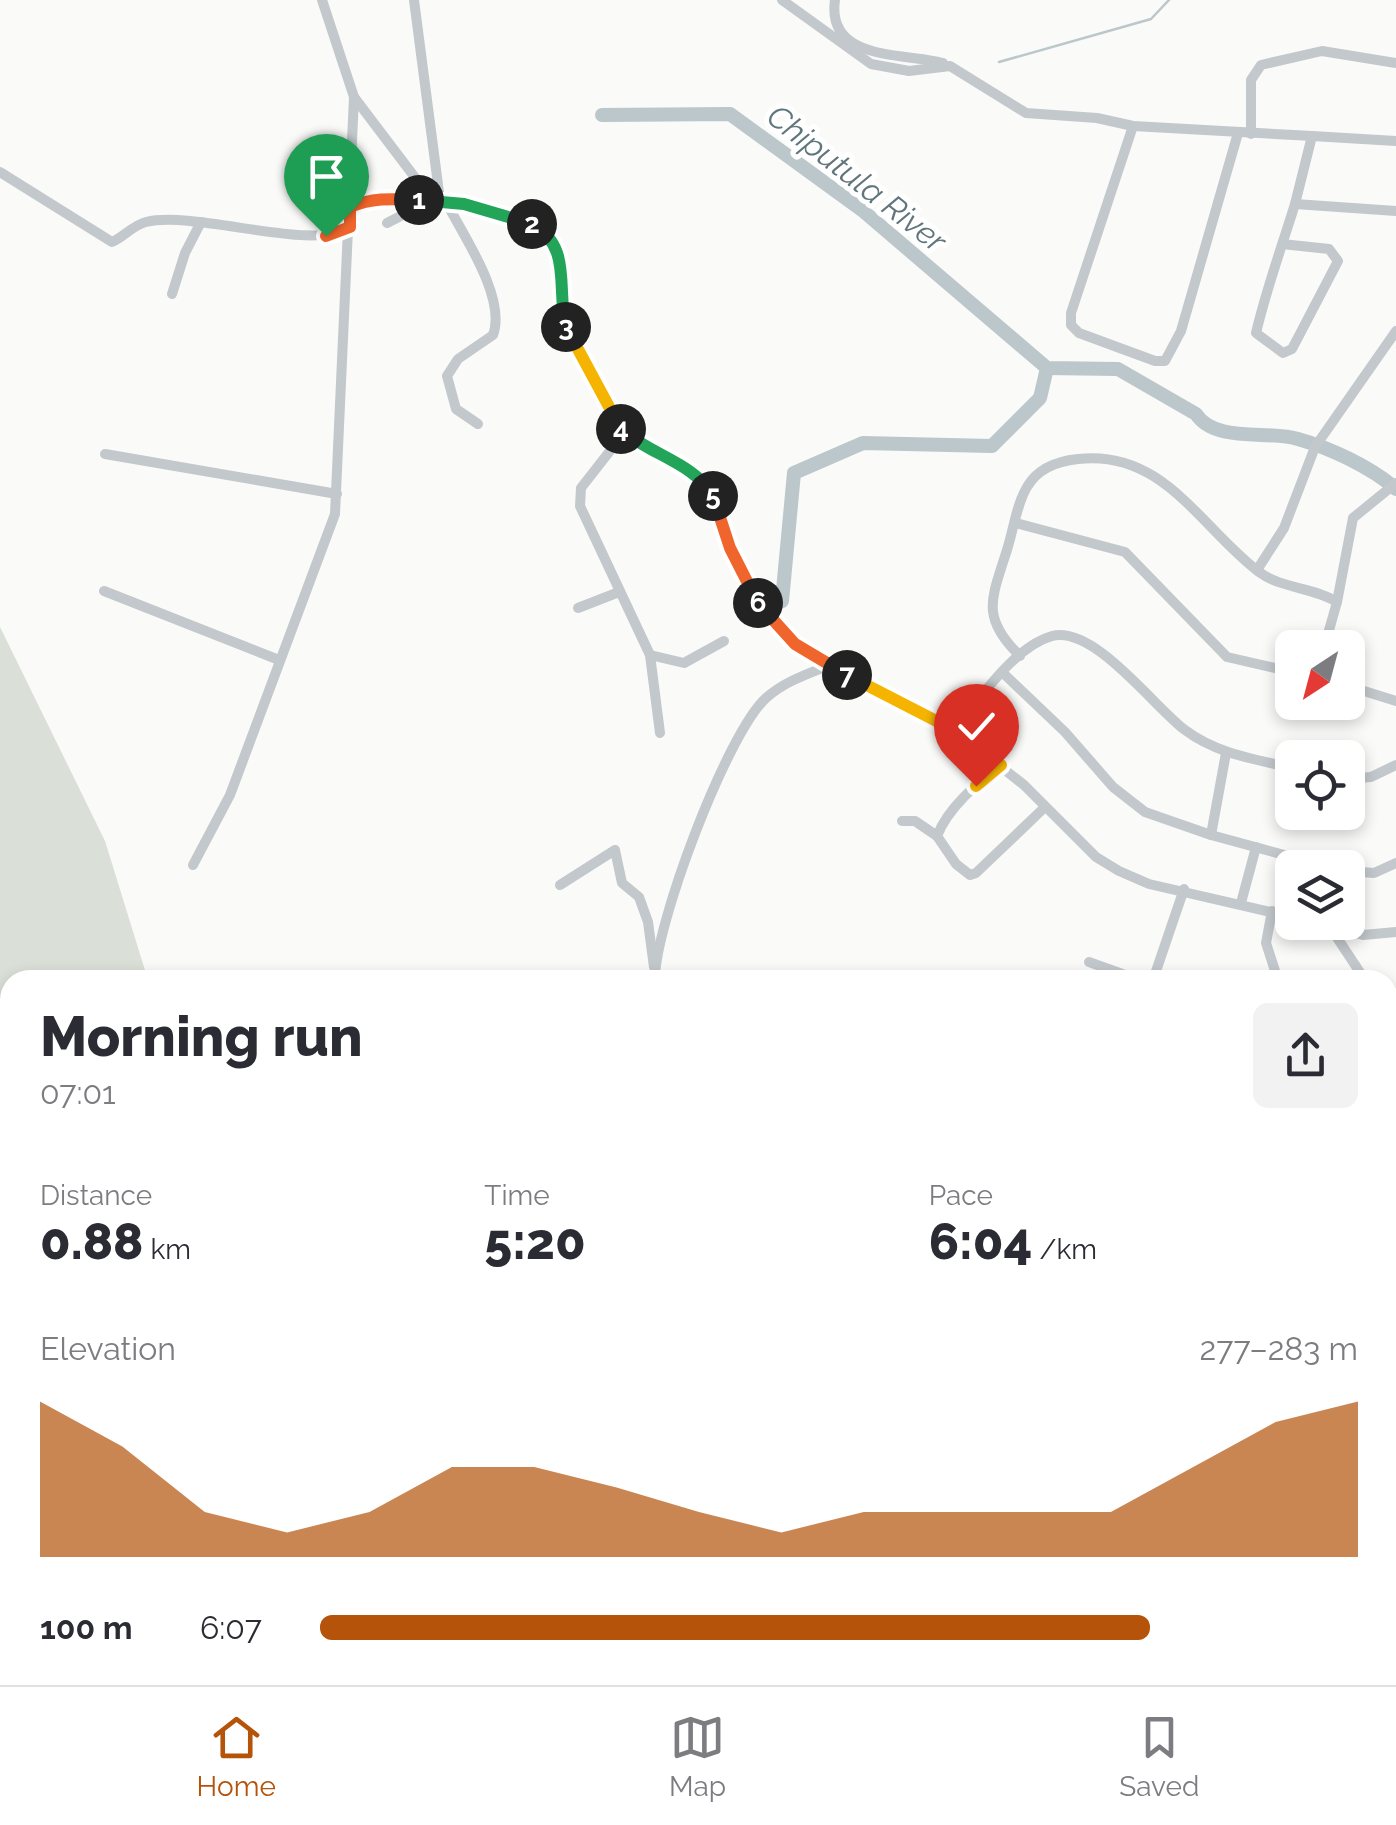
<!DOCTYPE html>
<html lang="en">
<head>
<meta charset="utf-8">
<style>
	body { margin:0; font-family:Raleway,sans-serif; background:#f2f2f3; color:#2b2b33; height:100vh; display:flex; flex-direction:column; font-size:38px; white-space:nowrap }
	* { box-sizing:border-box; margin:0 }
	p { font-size:32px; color:#7c7c81 }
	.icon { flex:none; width:55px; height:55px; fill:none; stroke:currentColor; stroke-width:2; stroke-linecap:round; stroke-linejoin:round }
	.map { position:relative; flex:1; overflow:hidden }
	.details { position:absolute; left:0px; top:970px; width:1398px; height:715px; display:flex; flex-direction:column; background:#fff; border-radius:30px 30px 0 0; box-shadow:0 5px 15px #0003 }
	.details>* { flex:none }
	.needle { width:65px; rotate:216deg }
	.buttons { position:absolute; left:1275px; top:630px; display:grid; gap:20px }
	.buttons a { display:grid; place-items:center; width:90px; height:90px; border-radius:15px; background:#fff; box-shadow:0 5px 15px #0003; font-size:50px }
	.pin { position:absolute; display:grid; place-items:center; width:85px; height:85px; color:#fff; margin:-102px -42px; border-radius:50% 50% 50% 0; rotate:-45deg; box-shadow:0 0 10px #0007 }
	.pin .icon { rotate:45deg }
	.km { position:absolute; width:50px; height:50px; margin:-25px; border-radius:50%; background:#222; color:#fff; font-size:28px; line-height:50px; text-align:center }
	.round { display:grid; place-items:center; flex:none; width:105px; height:105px; border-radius:15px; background:#f2f2f3 }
	.headline { display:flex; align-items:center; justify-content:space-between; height:170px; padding:0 40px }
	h1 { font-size:55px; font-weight:800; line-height:75px }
	.figures { display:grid; grid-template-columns:repeat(3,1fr); gap:15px; height:170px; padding:10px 40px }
	.figures div { display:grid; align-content:center }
	.figures b { font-size:50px; font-weight:800 }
	.figures small { font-size:28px; font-weight:400 }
	.figures p { font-size:28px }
	.chart { height:280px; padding:20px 40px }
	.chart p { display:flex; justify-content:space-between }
	.chart svg { width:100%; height:180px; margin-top:10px; fill:#b45309; opacity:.7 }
	ul { padding:0 40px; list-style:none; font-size:32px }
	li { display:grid; grid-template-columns:160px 120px 1fr; align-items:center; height:75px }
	li i { height:25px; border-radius:12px; background:#b45309 }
	.menu { display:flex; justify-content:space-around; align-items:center; height:140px; border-top:2px solid #e1e1e2; background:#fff; font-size:28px; color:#7c7c81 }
	.menu a { display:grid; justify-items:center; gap:5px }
	.menu .selected { color:#b45309 }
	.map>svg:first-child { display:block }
</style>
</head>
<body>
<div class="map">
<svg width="1396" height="1685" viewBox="0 0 1396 1685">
	<rect width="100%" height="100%" fill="#fafaf8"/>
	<polygon fill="#dadfd7" points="0,627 105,841 148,980 10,980 10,1675 472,1675 478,1685 0,1685"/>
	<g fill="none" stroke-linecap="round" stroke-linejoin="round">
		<polyline stroke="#bbc7cb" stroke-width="2.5" points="999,62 1151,19 1169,0"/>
		<g stroke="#bbc7cb" stroke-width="14">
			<path d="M602 115 730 114 862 210 1047 368 1118 369 1196 414C1215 443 1267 430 1298 439 1330 448 1371 467 1396 489"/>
			<polyline points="782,601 794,473 863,443 992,446 1040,398 1047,368"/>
		</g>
		<g stroke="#c3c8cc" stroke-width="10">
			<polyline points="322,0 354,97 432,200 387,223"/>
			<polyline points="414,0 440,200"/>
			<polyline points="782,0 871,64 909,71 950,66 1026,113 1097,118 1133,126 1312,136 1295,204 1396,211"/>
			<path d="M835 0C826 62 907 53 943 63"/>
			<polyline points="1133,126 1071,313 1071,325 1079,333 1155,361 1165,361 1181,331 1238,133"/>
			<polyline points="1251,134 1251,80 1261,65 1322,51 1396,63"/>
			<polyline points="1312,136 1396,141"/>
			<path d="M0 172 112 242C124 237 133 225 146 222 196 210 315 253 350 227"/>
			<path d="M446 202C462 233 507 298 493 335L458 359 447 376 456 409 478 424"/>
			<polyline points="350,207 377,198 440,200 511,216 548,234 559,251 561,305 573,346 616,425 709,488 750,592 795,643 827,666 962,736 1024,785 1096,857 1119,871 1149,884 1292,917"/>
			<path d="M1282 244 1329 249 1338 261 1292 349 1283 353 1256 333C1266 290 1282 246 1295 204"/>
			<polyline points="172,294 185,253 201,222"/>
			<polyline points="624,433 581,488 580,506 650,655 660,733"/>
			<polyline points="105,454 337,494"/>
			<polyline points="1016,523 1125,552 1227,657 1292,672"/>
			<polyline points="1257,570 1284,528 1315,447 1396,331"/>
			<polyline points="104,591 279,660"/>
			<polyline points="1337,602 1353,518 1396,483"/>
			<polyline points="578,608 619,592"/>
			<polyline points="650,655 684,663 724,641"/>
			<path d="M1020 656C981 618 991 600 1006 553 1013 533 1016 505 1027 487 1038 468 1058 461 1078 459 1163 449 1200 527 1259 572 1282 589 1313 587 1337 602L1324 648"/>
			<polyline points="1004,674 1065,732 1113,787 1145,812 1211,835 1332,868"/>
			<polyline points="1348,686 1396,701"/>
			<path d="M953 730C979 701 1013 647 1052 636 1094 625 1154 707 1185 730 1217 754 1255 759 1292 768"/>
			<path d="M1001 765C976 785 949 806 937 836L956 864 970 875 976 873 1045 807"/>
			<polyline points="1348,779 1371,777 1396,765"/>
			<polyline points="902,821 915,821 937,836"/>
			<polyline points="1211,835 1226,753"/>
			<polyline points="193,865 230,795 335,514 354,97"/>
			<polyline points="1348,871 1374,873 1396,863"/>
			<polyline points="560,885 615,850 622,883 639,897 648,922 654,967"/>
			<polyline points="1241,903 1256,847"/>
			<polyline points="1272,911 1266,943 1278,980"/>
			<polyline points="1314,922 1363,935 1396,932"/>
			<polyline points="1330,927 1365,980"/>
			<polyline points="1089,962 1139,980"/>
			<path d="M655 980C654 927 727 733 766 698 784 682 805 675 827 666"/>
			<polyline points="1153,980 1184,889"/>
			<polyline points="1388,1017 1396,1031"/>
			<polyline points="1388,1336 1396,1342"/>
			<polyline points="1388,1429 1396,1429"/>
			<polyline points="1388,1563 1396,1557"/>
			<polyline points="666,1675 666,1685"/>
			<polyline points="1146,1675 1157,1685"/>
			<polyline points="925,1685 930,1675"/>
			<polyline points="1073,1685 1090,1675"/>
		</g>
	</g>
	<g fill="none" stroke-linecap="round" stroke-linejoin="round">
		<defs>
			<path id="split-1" d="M326 236 350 227V207C374 197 394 199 419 200"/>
			<polyline id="split-2" points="419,200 464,204 532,224"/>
			<path id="split-3" d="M532 224C573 247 556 288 566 327"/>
			<polyline id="split-4" points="566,327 621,429"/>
			<path id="split-5" d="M621 429C648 454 695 463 713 496"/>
			<polyline id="split-6" points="713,496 730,548 758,603"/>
			<polyline id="split-7" points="758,603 795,644 847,675"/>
			<polyline id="split-8" points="847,675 950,728"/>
			<polyline id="split-9" points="950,728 1001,765 976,786"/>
		</defs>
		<use href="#split-1" stroke="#fff" stroke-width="20"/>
		<use href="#split-2" stroke="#fff" stroke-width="20"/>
		<use href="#split-3" stroke="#fff" stroke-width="20"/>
		<use href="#split-4" stroke="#fff" stroke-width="20"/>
		<use href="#split-5" stroke="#fff" stroke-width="20"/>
		<use href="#split-6" stroke="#fff" stroke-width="20"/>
		<use href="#split-7" stroke="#fff" stroke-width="20"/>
		<use href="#split-8" stroke="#fff" stroke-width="20"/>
		<use href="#split-9" stroke="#fff" stroke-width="20"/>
		<use href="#split-1" stroke="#f0652b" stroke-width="12"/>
		<use href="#split-2" stroke="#22a559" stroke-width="12"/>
		<use href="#split-3" stroke="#22a559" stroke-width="12"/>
		<use href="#split-4" stroke="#f5b400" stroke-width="12"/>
		<use href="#split-5" stroke="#22a559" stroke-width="12"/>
		<use href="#split-6" stroke="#f0652b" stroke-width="12"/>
		<use href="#split-7" stroke="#f0652b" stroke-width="12"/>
		<use href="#split-8" stroke="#f5b400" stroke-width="12"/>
		<use href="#split-9" stroke="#f5b400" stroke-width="12"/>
	</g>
	<g text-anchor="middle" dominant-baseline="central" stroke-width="10" stroke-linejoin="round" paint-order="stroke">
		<g font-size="32" font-style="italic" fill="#60757c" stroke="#fff">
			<text transform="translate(857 178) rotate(38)">Chiputula River</text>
		</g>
	</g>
</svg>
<div class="buttons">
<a><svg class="needle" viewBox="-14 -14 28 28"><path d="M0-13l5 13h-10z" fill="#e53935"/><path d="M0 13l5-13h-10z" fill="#7c7c81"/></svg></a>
<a><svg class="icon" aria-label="locate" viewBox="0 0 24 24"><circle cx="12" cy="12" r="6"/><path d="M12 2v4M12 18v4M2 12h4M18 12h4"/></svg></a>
<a><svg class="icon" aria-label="layers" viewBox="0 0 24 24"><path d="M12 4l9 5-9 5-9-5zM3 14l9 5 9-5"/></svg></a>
</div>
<div class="pin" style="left:326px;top:236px;background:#1e9e55"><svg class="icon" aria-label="arrive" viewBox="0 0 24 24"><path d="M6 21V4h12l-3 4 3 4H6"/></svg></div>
<div class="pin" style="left:976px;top:786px;background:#d93025"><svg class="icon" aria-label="check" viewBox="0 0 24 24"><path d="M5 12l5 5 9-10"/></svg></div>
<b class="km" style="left:419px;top:200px">1</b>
<b class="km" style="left:532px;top:224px">2</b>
<b class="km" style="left:566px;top:327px">3</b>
<b class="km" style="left:621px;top:429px">4</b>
<b class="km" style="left:713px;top:496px">5</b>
<b class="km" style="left:758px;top:603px">6</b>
<b class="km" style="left:847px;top:675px">7</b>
<section class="details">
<div class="headline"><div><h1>Morning run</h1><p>07:01</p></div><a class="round"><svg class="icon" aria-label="share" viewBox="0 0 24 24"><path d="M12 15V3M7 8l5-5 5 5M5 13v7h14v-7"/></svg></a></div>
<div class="figures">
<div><p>Distance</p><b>0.88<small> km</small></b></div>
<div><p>Time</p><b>5:20</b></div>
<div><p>Pace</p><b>6:04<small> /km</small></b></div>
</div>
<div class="chart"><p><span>Elevation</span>277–283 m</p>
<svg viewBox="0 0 160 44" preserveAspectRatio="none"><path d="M0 44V6L10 17L20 33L30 38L40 33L50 22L60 22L70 27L80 33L90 38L100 33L110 33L120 33L130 33L140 22L150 11L160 6V44z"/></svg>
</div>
<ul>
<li><b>100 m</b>6:07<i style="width:80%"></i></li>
</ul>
</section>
</div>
<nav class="menu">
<a class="selected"><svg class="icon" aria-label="home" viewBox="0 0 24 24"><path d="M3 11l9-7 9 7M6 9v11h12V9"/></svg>Home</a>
<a><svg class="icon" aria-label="map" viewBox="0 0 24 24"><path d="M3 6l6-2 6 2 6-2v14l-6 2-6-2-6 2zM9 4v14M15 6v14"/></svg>Map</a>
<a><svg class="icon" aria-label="saved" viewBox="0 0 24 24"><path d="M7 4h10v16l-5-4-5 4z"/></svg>Saved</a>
</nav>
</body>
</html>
